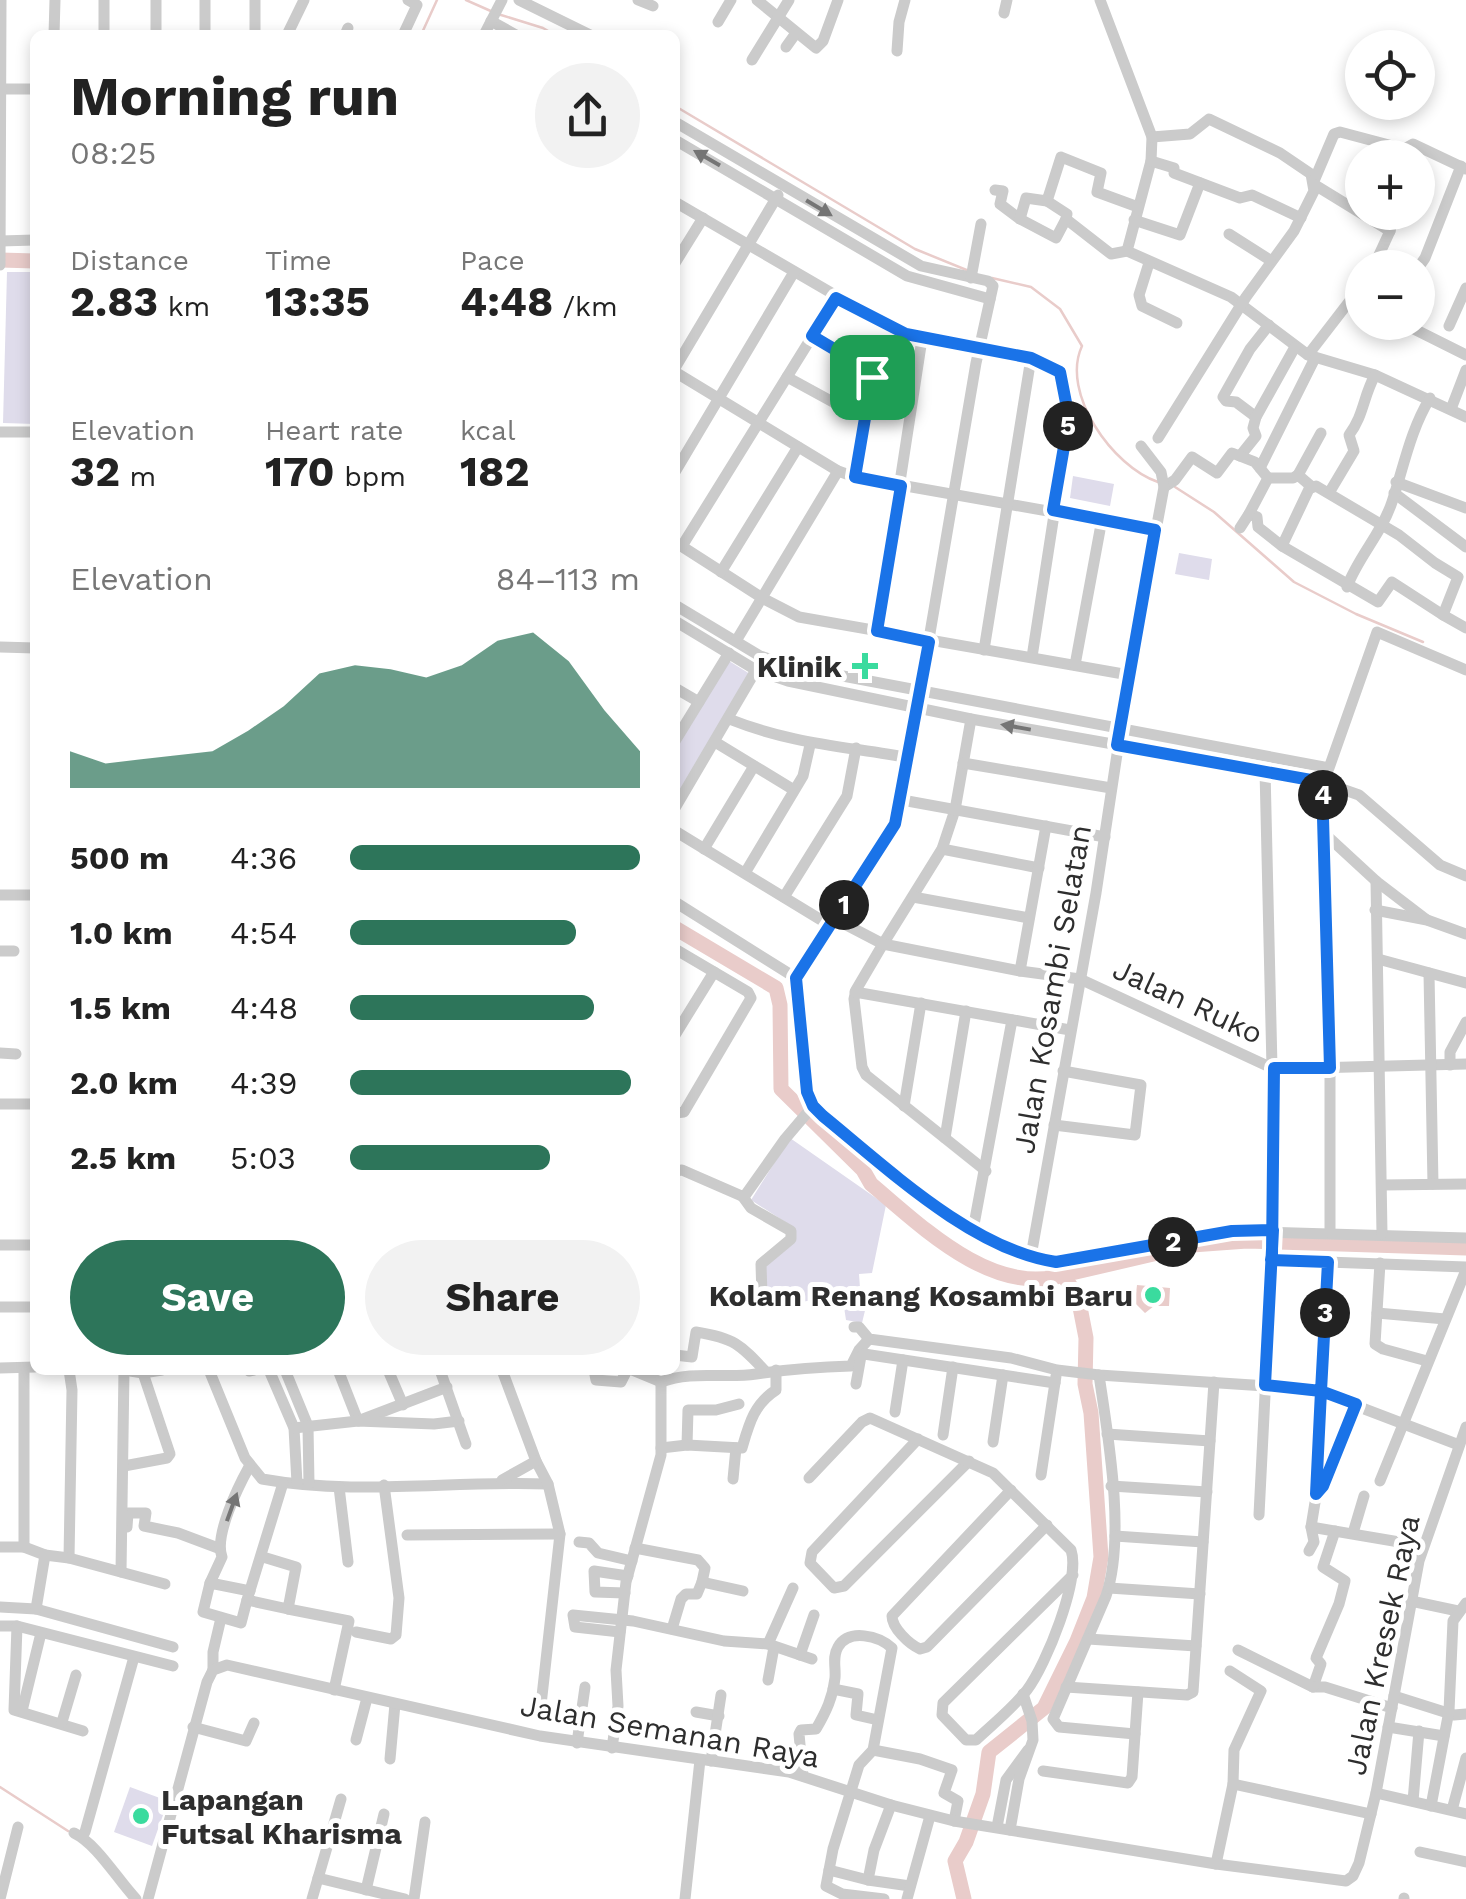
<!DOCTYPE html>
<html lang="en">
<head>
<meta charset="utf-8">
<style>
	body { margin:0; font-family:"Work Sans",sans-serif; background:#f2f2f2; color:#222; height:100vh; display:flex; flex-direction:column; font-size:38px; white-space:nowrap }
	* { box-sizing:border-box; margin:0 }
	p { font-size:32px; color:#767676 }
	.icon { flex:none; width:55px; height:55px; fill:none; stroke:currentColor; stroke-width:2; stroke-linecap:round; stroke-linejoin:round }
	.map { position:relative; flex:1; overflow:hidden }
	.panel { position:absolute; left:30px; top:30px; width:650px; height:1345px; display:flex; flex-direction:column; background:#fff; border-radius:15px; box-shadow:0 5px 15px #0003 }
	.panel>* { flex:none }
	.fabs { position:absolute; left:1345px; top:30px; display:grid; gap:20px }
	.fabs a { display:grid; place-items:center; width:90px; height:90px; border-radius:50%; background:#fff; box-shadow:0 5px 15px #0003; font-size:50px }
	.pin { position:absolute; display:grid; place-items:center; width:85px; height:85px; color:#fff; margin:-42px; border-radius:20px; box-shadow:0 5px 15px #0006 }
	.km { position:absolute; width:50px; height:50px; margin:-25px; border-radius:50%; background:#222; color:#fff; font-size:28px; line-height:50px; text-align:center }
	.round { display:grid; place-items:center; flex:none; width:105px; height:105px; border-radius:52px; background:#f2f2f2 }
	.headline { display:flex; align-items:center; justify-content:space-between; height:170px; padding:0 40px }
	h1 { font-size:55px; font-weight:700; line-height:75px }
	.stats { display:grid; grid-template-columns:repeat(3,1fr); gap:15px; height:170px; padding:10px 40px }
	.stats div { display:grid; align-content:center }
	.stats b { font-size:42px; font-weight:700 }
	.stats small { font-size:28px; font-weight:400 }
	.stats p { font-size:28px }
	.chart { height:280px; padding:20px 40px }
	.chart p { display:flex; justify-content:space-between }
	.chart svg { width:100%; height:180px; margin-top:10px; fill:#2d755a; opacity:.7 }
	.cta { display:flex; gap:20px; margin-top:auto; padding:20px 40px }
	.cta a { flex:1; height:115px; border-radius:60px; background:#2d755a; color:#fff; font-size:40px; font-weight:700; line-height:115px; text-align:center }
	.cta a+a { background:#f2f2f2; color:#222 }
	ul { padding:0 40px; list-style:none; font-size:32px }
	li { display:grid; grid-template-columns:160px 120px 1fr; align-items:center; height:75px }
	li i { height:25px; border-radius:12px; background:#2d755a }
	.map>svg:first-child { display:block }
</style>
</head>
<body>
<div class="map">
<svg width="1466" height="1899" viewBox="0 0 1466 1899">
	<rect width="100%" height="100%" fill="#fff"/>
	<g fill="#dfdceb">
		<polygon points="7,272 35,272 35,424 3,423"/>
		<polygon points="1073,476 1114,484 1110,506 1070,498"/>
		<polygon points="1179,553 1212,559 1209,580 1175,574"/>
		<polygon points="729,661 750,674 675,799 675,749"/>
		<polygon points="790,1138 886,1205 872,1273 859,1274 860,1288 869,1294 862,1323 846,1320 844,1307 812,1300 767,1309 750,1306 764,1260 781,1253 796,1229 751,1200"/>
		<polygon points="130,1787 168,1801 152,1846 114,1832"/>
	</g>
	<polygon fill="#e9ccca" points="1137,1285 1170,1288 1169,1306 1154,1306 1145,1313 1135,1303"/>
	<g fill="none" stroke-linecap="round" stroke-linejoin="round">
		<g stroke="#e9ccca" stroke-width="2.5">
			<polyline points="466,0 493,12"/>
			<polyline points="501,15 543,28 555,35"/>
			<polyline points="421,35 437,0"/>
			<polyline points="675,106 915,249 969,271"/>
			<path d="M992 278 1031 287 1060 309 1082 346C1060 393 1113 467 1158 482"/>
			<polyline points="1175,487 1214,512 1294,582 1356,614 1423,642"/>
			<polyline points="0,1787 68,1831"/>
		</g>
		<g stroke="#e9ccca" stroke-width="15">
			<polyline points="0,260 35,261"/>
			<path d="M675 928 776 988 780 1005 781 1089 863 1170 871 1184C920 1225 992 1297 1063 1275"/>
			<polyline points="964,1899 955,1861 966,1842 983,1794 989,1752 1044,1708 1077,1641 1094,1598 1101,1557 1091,1413 1085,1384 1086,1338 1078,1297 1063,1275 1192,1245 1247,1241 1466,1248"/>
		</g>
		<g stroke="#cbcbcb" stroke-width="11">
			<polyline points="156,0 156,35"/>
			<polyline points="519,0 590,35"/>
			<polyline points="638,0 653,6"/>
			<polyline points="757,0 816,48 823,41 838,0"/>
			<polyline points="1100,0 1152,137 1151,161 1127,251 1231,297 1308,355 1375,375 1466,417"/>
			<polyline points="1004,13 1007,0"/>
			<polyline points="491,21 516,35"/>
			<polyline points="718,22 731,0"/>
			<polyline points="54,35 55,0"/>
			<polyline points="104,35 104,0"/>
			<polyline points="205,35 205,0"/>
			<polyline points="255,35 255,0"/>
			<polyline points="287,35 304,0"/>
			<polyline points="345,35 348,28"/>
			<polyline points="403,35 417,5 408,0"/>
			<polyline points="484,35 502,0"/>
			<polyline points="786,47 796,33"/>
			<polyline points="897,51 899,22 905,0"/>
			<polyline points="752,60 789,0"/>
			<polyline points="0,89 35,89"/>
			<polyline points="675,122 921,266 988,281 993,286 976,363 899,815 796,978 804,1071 813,1106 933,1204 973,1230 1040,1260 1056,1262 1232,1231 1466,1238"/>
			<polyline points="1152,137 1190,134 1209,119 1280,153 1311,174 1314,191 1294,231 1246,297 1158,438"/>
			<polyline points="675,140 907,276 990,299"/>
			<polyline points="1400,158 1404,149 1413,144 1466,169"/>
			<polyline points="1151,161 1174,168 1174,173 1240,198 1252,195 1301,218"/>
			<polyline points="1314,181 1334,134 1340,132 1404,149"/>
			<polyline points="1315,185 1390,231"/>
			<polyline points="995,190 1003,191 1000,204 1020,219 1056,238 1066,219 1111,254 1127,251"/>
			<polyline points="1047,201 1067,214 1066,219"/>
			<path d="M675 202 890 327C934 346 1029 346 1060 372L1069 418 1032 657"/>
			<polyline points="1020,219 1026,198 1047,201 1061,157 1101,173 1097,192 1138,207"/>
			<polyline points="1134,220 1180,235 1200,183"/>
			<polyline points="1229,234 1270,260"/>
			<polyline points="0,241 35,240"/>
			<polyline points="675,263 703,218"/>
			<polyline points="1149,263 1139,295 1142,306 1177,323"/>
			<polyline points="0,265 1,0"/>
			<polyline points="1373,268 1390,231 1394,212"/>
			<polyline points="1418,268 1425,258 1461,166"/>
			<polyline points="971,278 981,224"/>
			<polyline points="1400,322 1466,355"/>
			<polyline points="1449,326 1466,288"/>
			<polyline points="812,336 872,374 855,477"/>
			<polyline points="1308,355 1362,285"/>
			<polyline points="675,368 778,195"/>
			<polyline points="675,372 838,471 855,477 1155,530"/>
			<polyline points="787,377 864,419"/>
			<polyline points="1451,409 1466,370"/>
			<polyline points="1256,417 1236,402 1226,401 1223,397 1250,349 1269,325"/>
			<polyline points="0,432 35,432"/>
			<polyline points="1240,456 1256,436 1253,428 1256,417 1295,347"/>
			<polyline points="1260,468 1315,358"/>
			<polyline points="675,472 794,272"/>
			<polyline points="1298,475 1321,433"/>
			<polyline points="1268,478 1293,478 1298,475 1312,487"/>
			<polyline points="1396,482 1466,508"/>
			<polyline points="1164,487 1175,480 1192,457 1217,473 1232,453 1255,462 1268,478 1249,514 1257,517 1258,527 1282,546 1378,602 1392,582 1443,615"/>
			<path d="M1329 493 1354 451 1349 435C1364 415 1363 397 1375 375"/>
			<polyline points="1394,493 1466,547"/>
			<polyline points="1240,528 1249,514"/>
			<polyline points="675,542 764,599 799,617 1129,675"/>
			<polyline points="682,546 836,298"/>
			<polyline points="1282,546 1309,489 1316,486 1399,535 1435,563 1458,577 1443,615 1466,628"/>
			<polyline points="721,572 798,447"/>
			<path d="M1347 587C1358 557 1382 533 1392 502 1404 466 1410 431 1430 398"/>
			<polyline points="675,605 760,656 790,666 1329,768 1377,632 1466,670"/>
			<polyline points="675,621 756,670 788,681 971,719 1271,772 1322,782 1359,795 1440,865 1466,876"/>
			<polyline points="877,631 922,339"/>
			<polyline points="736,641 838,471"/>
			<polyline points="0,647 35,648"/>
			<polyline points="984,650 1031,358"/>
			<polyline points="1075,665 1102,519"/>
			<polyline points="675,688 699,702"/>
			<path d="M729 719C792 744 844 746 910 758"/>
			<polyline points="971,719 955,810 942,849 883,944 856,990 854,999 862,1067 866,1075 986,1171"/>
			<polyline points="675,741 729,653"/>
			<polyline points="715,742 794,790"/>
			<polyline points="963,763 1111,788"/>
			<polyline points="1322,782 1330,1067 1330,1232"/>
			<polyline points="902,800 1105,837"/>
			<polyline points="675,808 756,670"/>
			<polyline points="675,831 831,926"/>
			<polyline points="1325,834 1376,881 1427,920"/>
			<polyline points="704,849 754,766"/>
			<polyline points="942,849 1039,868"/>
			<polyline points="745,873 803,776 810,745"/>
			<polyline points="1376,881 1382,1234"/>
			<polyline points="0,895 35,895"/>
			<polyline points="784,897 847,796 856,748"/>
			<polyline points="913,897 1029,918"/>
			<polyline points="675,902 796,978"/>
			<polyline points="1375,910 1427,920 1466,934"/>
			<polyline points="835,919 883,944 1020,971 1080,979 1274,1069 1466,1064"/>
			<polyline points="675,949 748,992 751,998 684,1112 675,1113"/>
			<polyline points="0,951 14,951"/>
			<polyline points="1378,959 1466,983"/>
			<polyline points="1020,971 1046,826"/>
			<polyline points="1429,973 1433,1184"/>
			<polyline points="855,992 1070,1030"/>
			<polyline points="675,1035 714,972"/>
			<polyline points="0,1053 16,1054"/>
			<polyline points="1450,1065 1450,1052 1466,1022"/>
			<polyline points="0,1104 35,1104"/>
			<polyline points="904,1106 921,1003"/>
			<polyline points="1054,1125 1135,1135 1141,1085 1063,1071"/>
			<polyline points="945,1138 966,1011"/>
			<polyline points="675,1171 682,1170 744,1197 785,1139 813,1106"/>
			<polyline points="1382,1185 1466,1184"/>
			<polyline points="743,1197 751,1208 791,1231 791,1239 761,1264 762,1296"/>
			<polyline points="973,1230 1012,1020"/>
			<polyline points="0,1245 35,1245"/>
			<polyline points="1031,1256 1096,893 1129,675 1164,487 1161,472 1141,446"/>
			<polyline points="1271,1260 1466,1267"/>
			<polyline points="1380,1263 1375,1344 1383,1349 1427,1361"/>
			<polyline points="0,1307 35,1307"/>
			<polyline points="1377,1313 1445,1319"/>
			<polyline points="854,1327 859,1327 869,1339 1011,1358 1057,1370 1099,1375 1312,1389 1459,1445"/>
			<path d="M675 1355 692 1357 696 1332C734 1338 740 1344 766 1372"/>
			<polyline points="0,1368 35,1367"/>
			<polyline points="69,1370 72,1390 69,1558"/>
			<path d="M209 1370 245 1458 262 1479C356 1496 454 1480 548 1484"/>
			<polyline points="269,1370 294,1428 297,1483"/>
			<polyline points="285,1370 308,1426 309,1484"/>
			<polyline points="338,1370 358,1421 447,1387"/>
			<polyline points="388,1370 403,1405"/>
			<polyline points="440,1370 466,1444"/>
			<polyline points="502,1370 536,1461 548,1484 560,1534 540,1714"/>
			<polyline points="594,1370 596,1380 621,1382 627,1370"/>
			<polyline points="632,1370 661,1382"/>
			<polyline points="249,1371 254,1370"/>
			<polyline points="143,1373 162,1370"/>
			<path d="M1099 1375C1108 1436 1126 1537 1106 1596L1053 1719 1059 1727 1135 1734"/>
			<path d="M661 1382C693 1370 725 1379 756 1374 790 1369 816 1367 851 1366L859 1350 869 1339"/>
			<polyline points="856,1384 861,1356 864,1354 1055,1383"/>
			<polyline points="895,1412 903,1360"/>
			<polyline points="294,1428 358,1421 434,1424 459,1421"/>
			<polyline points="1107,1434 1210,1441"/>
			<polyline points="943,1435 953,1367"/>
			<polyline points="918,1439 812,1552 810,1563 834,1588 844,1586 969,1461"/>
			<polyline points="993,1442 1003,1375"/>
			<polyline points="687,1445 688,1410 716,1410 739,1404"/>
			<path d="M661 1448 687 1445 742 1448C749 1424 754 1404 776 1390V1370"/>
			<polyline points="124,1466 167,1458 170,1454 143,1373 124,1370"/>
			<polyline points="1041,1475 1056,1376"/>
			<path d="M809 1478 862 1422 870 1418 993 1473 1071 1550C1081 1579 1046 1665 1027 1690 1013 1708 993 1724 976 1740H966L942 1715 943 1703 1073 1575"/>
			<polyline points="733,1479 736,1448"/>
			<polyline points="502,1480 536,1461"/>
			<polyline points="1380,1481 1466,1270"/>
			<polyline points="1111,1486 1207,1492"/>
			<polyline points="339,1487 348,1562"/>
			<path d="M1011 1490 892 1616C892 1628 909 1644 920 1649L927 1647 1047 1525"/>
			<polyline points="1319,1492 1356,1404"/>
			<polyline points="1259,1515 1275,1195 1265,770"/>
			<polyline points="127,1527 128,1513 146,1513 144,1526 178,1533 218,1548"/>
			<polyline points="1311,1527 1423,1546"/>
			<polyline points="1335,1531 1323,1567 1345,1581 1339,1604 1316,1658 1321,1664 1313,1687 1325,1687 1392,1708"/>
			<polyline points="1353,1533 1364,1496"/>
			<polyline points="407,1535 560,1534"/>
			<polyline points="1115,1536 1203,1542"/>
			<polyline points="579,1542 589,1543 598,1553 632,1561"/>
			<polyline points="0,1547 24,1547 45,1555"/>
			<polyline points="24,1547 24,1368"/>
			<polyline points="635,1548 698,1560 705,1568 702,1582"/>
			<polyline points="1309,1551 1314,1542 1311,1527 1318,1484 1328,1261"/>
			<polyline points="263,1557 296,1567 288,1609 247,1600 283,1483"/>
			<polyline points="121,1572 124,1370"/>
			<path d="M210 1583 222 1557C214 1536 238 1487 249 1467"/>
			<polyline points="1109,1588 1200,1594"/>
			<polyline points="625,1593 595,1592 594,1571 628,1576"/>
			<polyline points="247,1600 241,1623 203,1612 210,1583 250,1591"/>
			<polyline points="1411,1601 1458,1611"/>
			<polyline points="0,1607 36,1609 173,1647"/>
			<polyline points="36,1609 45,1555 69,1558 165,1584"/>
			<polyline points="288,1609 349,1621 334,1690"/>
			<polyline points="0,1626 17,1626 173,1666"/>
			<polyline points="17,1626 14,1710 83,1731"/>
			<polyline points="672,1629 681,1599 686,1594 697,1594 702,1582 743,1591"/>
			<polyline points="356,1632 391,1639 396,1635 399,1598 384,1485"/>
			<polyline points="620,1632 575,1627 573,1615 633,1621 724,1641 768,1644 812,1659"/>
			<polyline points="1088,1639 1196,1646"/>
			<polyline points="768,1644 793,1588"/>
			<polyline points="1238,1650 1313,1687"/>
			<polyline points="800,1655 814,1615"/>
			<polyline points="213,1670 213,1652 221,1618"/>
			<polyline points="768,1680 774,1647"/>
			<polyline points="1066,1687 1187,1695 1193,1692 1214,1382"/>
			<polyline points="833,1689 858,1694 856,1715 878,1720"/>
			<polyline points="1394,1696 1454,1715 1466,1714"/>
			<polyline points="22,1711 41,1633"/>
			<polyline points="696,1712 719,1716"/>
			<polyline points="62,1722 76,1675"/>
			<polyline points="193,1727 246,1741 254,1723"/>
			<polyline points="1388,1727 1444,1736"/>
			<polyline points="356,1740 367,1698"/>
			<polyline points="577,1743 585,1687"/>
			<polyline points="612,1748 618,1706 616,1670 626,1582 661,1455 661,1382"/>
			<polyline points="873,1750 920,1759 952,1770 944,1793 958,1801 954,1821"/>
			<polyline points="390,1759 395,1704"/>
			<polyline points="711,1761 721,1695"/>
			<polyline points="1043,1771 1128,1783 1132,1777 1138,1692"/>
			<path d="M803 1776 799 1734 801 1730 816 1729C826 1712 833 1697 835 1678 836 1667 832 1657 838 1647 849 1628 879 1636 892 1648L873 1750 859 1765 833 1849 826 1886 842 1894 884 1899"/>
			<polyline points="1233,1784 1371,1814"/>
			<polyline points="1376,1793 1466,1814"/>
			<polyline points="1413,1801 1419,1731"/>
			<polyline points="891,1805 874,1850 868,1880 910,1886"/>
			<polyline points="1431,1806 1449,1711 1453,1621 1466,1603"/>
			<polyline points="1452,1810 1466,1758"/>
			<polyline points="997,1827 1006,1780 1028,1750"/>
			<polyline points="1010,1830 1019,1779 1033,1740 1032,1721 1023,1694"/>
			<polyline points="85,1832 134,1657"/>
			<path d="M74 1833C97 1844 117 1879 136 1899"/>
			<polyline points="1420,1852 1466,1862"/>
			<polyline points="1216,1864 1233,1784 1234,1750 1261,1691 1230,1671"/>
			<polyline points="829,1870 868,1880"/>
			<polyline points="318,1878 405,1899"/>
			<polyline points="366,1890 384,1814"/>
			<polyline points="0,1899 18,1827"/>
			<polyline points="148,1899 207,1682 213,1670 227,1665 540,1736 789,1772 891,1805 954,1821 1216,1864 1346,1881 1353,1876 1359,1863 1376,1793 1419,1561 1466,1427"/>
			<polyline points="312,1899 341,1799"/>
			<polyline points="414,1899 425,1822"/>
			<polyline points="685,1899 700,1760"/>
			<polyline points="907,1899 930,1816"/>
			<polyline points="1404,1899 1404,1898"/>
		</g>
	</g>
	<defs><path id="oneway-solid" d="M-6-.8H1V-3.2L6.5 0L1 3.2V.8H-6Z" transform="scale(2.5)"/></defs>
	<g fill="#757575">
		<use href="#oneway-solid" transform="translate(707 158) rotate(-150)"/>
		<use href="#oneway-solid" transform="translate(819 208) rotate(31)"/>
		<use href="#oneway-solid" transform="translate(1016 727) rotate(-170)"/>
		<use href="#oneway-solid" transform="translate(232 1507) rotate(-70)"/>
	</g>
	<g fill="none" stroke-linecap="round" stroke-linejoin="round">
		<defs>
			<path id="route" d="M872 377 855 477 901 486 877 631 929 642 895 824 796 978 807 1092 813 1106 823 1116C887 1168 973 1250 1056 1262L1232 1231 1273 1230 1265 1385 1321 1391 1316 1494 1323 1486 1356 1404 1321 1391 1328 1262 1271 1260 1272 1254 1274 1068H1330L1322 782 1117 745 1155 530 1053 510 1069 418 1060 372 1031 358 906 334 836 298 812 336 871 371 872 377"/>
		</defs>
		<use href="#route" stroke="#fff" stroke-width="20"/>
		<use href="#route" stroke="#1a73e8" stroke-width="12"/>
	</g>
	<g fill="#3adb9e" stroke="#fff" stroke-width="4">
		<path d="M860 651h10v10h10v10h-10v10h-10v-10h-10v-10h10z"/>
		<circle cx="1153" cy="1295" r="10"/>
		<circle cx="141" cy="1816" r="10"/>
	</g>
	<g text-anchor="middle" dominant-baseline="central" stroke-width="10" stroke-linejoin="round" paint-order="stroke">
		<g font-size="30" font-weight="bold" fill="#2e2e2e" stroke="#fff" text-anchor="end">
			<text x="842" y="666">Klinik</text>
			<text x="1133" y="1295">Kolam Renang Kosambi Baru</text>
			<text x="161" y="1799" text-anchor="start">Lapangan<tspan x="161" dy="34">Futsal Kharisma</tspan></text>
		</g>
		<g font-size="30" fill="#2e2e2e" stroke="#fff">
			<text transform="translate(1052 989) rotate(-80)">Jalan Kosambi Selatan</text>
			<text transform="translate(1188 1001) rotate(25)">Jalan Ruko</text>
			<text transform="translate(1382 1645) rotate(-78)">Jalan Kresek Raya</text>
			<text transform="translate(670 1731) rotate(10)">Jalan Semanan Raya</text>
		</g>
	</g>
</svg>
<div class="fabs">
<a><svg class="icon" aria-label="locate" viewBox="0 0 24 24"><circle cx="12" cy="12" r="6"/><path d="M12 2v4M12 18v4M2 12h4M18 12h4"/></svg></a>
<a>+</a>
<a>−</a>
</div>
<div class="pin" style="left:872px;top:377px;background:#1e9e55"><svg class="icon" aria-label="arrive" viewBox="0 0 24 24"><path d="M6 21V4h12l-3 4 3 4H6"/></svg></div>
<b class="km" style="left:844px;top:905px">1</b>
<b class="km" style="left:1173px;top:1242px">2</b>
<b class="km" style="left:1325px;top:1313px">3</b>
<b class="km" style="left:1323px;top:795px">4</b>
<b class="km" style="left:1068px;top:426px">5</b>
<section class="panel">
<div class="headline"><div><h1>Morning run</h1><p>08:25</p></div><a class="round"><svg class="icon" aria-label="share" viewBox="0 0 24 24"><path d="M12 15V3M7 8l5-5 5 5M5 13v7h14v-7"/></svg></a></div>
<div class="stats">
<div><p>Distance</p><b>2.83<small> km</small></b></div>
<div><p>Time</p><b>13:35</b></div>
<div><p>Pace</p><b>4:48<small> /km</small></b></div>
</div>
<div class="stats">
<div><p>Elevation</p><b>32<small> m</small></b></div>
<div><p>Heart rate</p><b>170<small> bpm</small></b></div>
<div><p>kcal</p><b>182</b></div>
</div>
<div class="chart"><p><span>Elevation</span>84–113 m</p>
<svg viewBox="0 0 160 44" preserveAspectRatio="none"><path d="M0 44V35L10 38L20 37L30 36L40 35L50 30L60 24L70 16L80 14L90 15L100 17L110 14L120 8L130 6L140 13L150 25L160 35V44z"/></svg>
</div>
<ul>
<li><b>500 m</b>4:36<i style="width:100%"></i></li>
<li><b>1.0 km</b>4:54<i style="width:78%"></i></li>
<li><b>1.5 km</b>4:48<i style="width:84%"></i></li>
<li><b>2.0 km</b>4:39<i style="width:97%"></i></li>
<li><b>2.5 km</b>5:03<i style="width:69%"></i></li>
</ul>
<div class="cta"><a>Save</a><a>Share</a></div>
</section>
</div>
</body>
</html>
